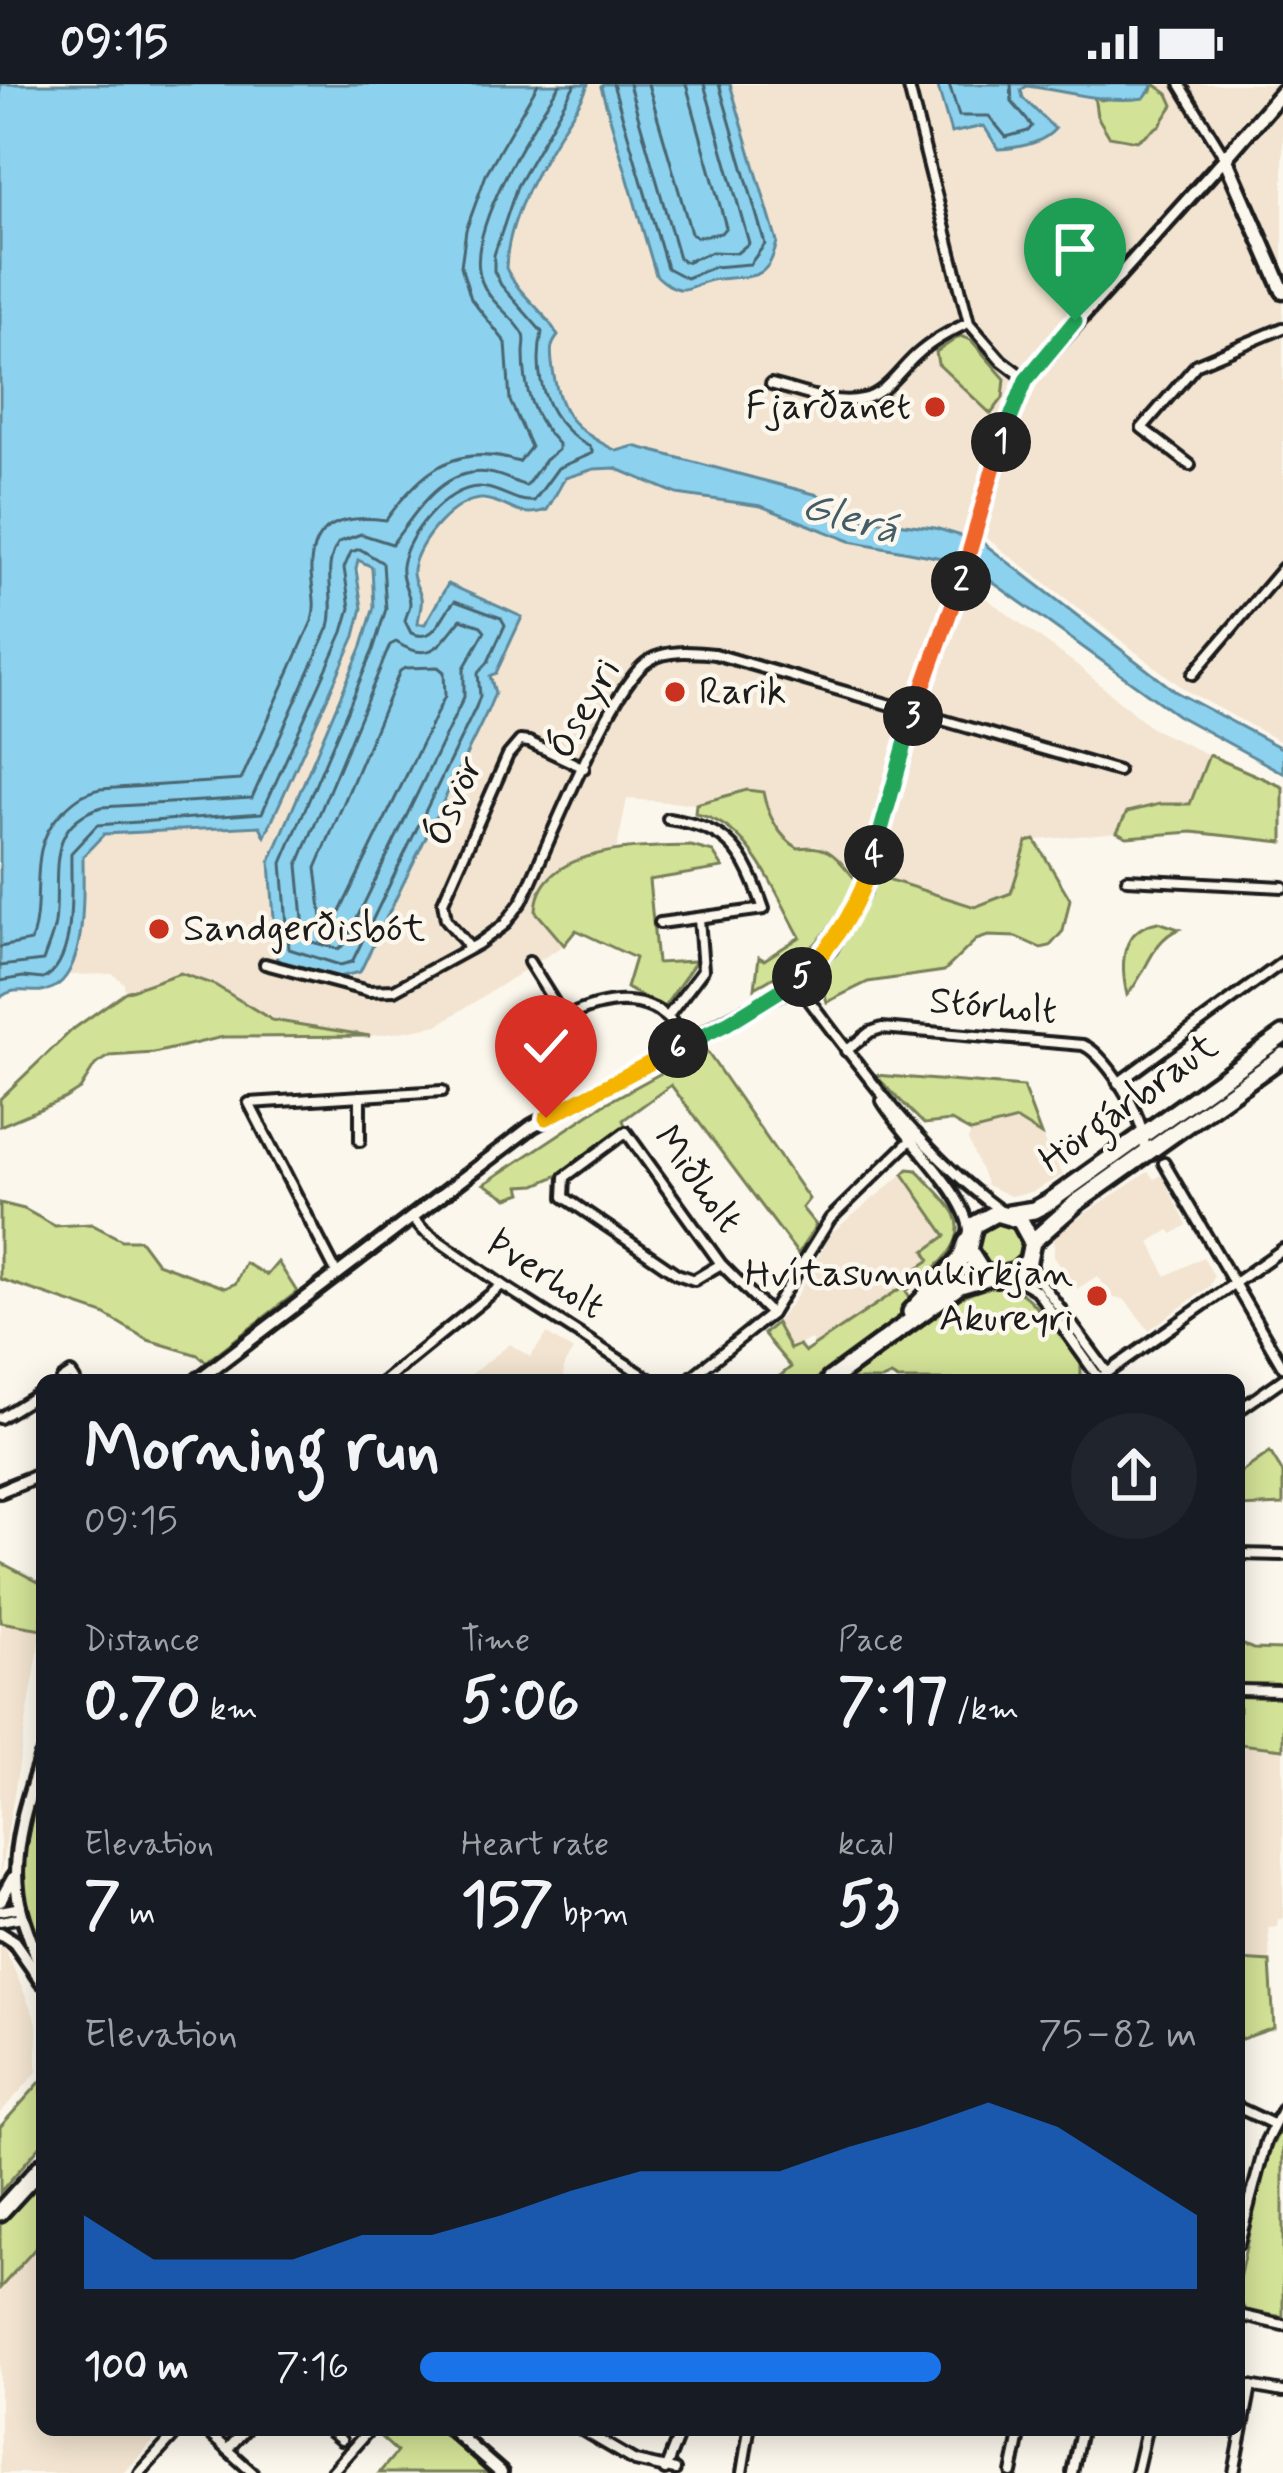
<!DOCTYPE html>
<html lang="en">
<head>
<meta charset="utf-8">
<style>
	body { margin:0; font-family:Mynerve,sans-serif; background:#20242c; color:#f1f3f6; height:100vh; display:flex; flex-direction:column; font-size:45px; white-space:nowrap }
	* { box-sizing:border-box; margin:0 }
	p { font-size:39px; color:#9ea1a6 }
	.icon { flex:none; width:66px; height:66px; fill:none; stroke:currentColor; stroke-width:2; stroke-linecap:round; stroke-linejoin:round }
	.map { position:relative; flex:1; overflow:hidden }
	.panel { position:absolute; left:36px; top:1290px; width:1209px; height:1062px; display:flex; flex-direction:column; background:#171b24; border-radius:18px; box-shadow:0 6px 30px #0003 }
	.panel>* { flex:none }
	.pin { position:absolute; display:grid; place-items:center; width:102px; height:102px; color:#fff; margin:-123px -51px; border-radius:50% 50% 50% 0; rotate:-45deg; box-shadow:0 0 12px #0007 }
	.pin .icon { rotate:45deg }
	.km { position:absolute; width:60px; height:60px; margin:-30px; border-radius:50%; background:#222; color:#fff; font-size:33px; line-height:60px; text-align:center }
	.round { display:grid; place-items:center; flex:none; width:126px; height:126px; border-radius:63px; background:#20242c }
	.headline { display:flex; align-items:center; justify-content:space-between; height:204px; padding:0 48px }
	h1 { font-size:66px; font-weight:800; line-height:90px }
	.figures { display:grid; grid-template-columns:repeat(3,1fr); gap:18px; height:204px; padding:12px 48px }
	.figures div { display:grid; align-content:center }
	.figures b { font-size:60px; font-weight:800 }
	.figures small { font-size:33px; font-weight:400 }
	.figures p { font-size:33px }
	.chart { height:336px; padding:24px 48px }
	.chart p { display:flex; justify-content:space-between }
	.chart svg { width:100%; height:216px; margin-top:12px; fill:#1a73e8; opacity:.7 }
	ul { padding:0 48px; list-style:none; font-size:39px }
	li { display:grid; grid-template-columns:192px 144px 1fr; align-items:center; height:90px }
	li i { height:30px; border-radius:15px; background:#1a73e8 }
	.status { display:flex; justify-content:space-between; align-items:center; height:84px; padding:0 60px; background:#171b24; direction:ltr }
	.status svg { height:33px; fill:currentColor }
	.map>svg:first-child { display:block }
</style>
</head>
<body>
<div class="status"><b>09:15</b><svg viewBox="0 0 49 12"><path d="M0 12V9h3v3zM5 12V6h3v6zM10 12V3h3v9zM15 12V0h3v12zM26 1h20v11H26zM47 4h2v5h-2z"/></svg></div>
<div class="map">
<svg width="1283" height="2389" viewBox="0 0 1283 2389">
	<rect width="100%" height="100%" fill="#fbf7ec"/>
	<filter id="ink" filterUnits="userSpaceOnUse"><feTurbulence type="fractalNoise" baseFrequency=".00833" numOctaves="2"/><feDisplacementMap in="SourceGraphic" scale="24" xChannelSelector="R" yChannelSelector="G"/><feConvolveMatrix kernelMatrix="1 2 1 2 8 2 1 2 1" color-interpolation-filters="sRGB"/></filter>
	<g filter="url(#ink)">
		<g fill="#f2e4d0">
			<polygon points="588,0 604,0 602,4 690,206 716,194 739,196 774,174 777,158 730,0 937,0 951,49 984,42 991,59 1027,2 1094,12 1097,32 1108,52 1123,57 1137,57 1168,10 1154,0 1283,0 1283,659 1187,607 980,449 964,498 1077,581 1151,644 1209,671 1190,720 1160,720 1118,739 1117,748 1028,757 1011,809 975,823 876,791 872,801 856,796 839,776 817,761 798,764 778,748 762,708 736,706 696,720 627,715 617,764 577,776 550,793 538,812 536,828 564,861 438,941 400,948 371,952 272,936 215,901 180,889 125,908 124,899 113,890 68,891 82,845 83,771 104,750 261,742 264,750 362,524 358,475 372,483 374,523 362,562 352,893 360,888 487,628 490,591 521,533 448,500 425,540 418,540 421,513 414,498 415,476 432,448 460,421 472,416 547,426 565,393 581,346 553,306 554,243 527,217 506,184 508,160 528,107 565,39 584,14"/>
			<polygon points="1017,1036 1041,1051 1063,1091 1032,1108 1010,1112 987,1101 968,1056 971,1048"/>
			<polygon points="1148,1088 1154,1095 1162,1091 1187,1141 1173,1150 1169,1146 1150,1158 1166,1192 1203,1173 1214,1192 1210,1202 1149,1246 1124,1215 1114,1214 1097,1192 1077,1205 1054,1173 1054,1150"/>
			<polygon points="903,1090 946,1152 931,1175 907,1192 901,1204 815,1262 810,1255 791,1266 778,1250 782,1246 776,1239 797,1212 831,1149"/>
			<polygon points="547,1250 573,1267 564,1281 563,1296 464,1296 510,1260 530,1273"/>
			<polygon points="0,1538 42,1545 0,1792"/>
			<polygon points="1239,1660 1283,1665 1283,1835 1278,1835 1277,1843 1268,1844 1270,1878 1239,1876"/>
			<polygon points="0,1853 37,1939 37,1988 0,2029"/>
			<polygon points="42,2124 42,2346 164,2346 124,2389 0,2389 0,2174"/>
		</g>
		<g fill="#d2e296" stroke="#777f59" stroke-width="3">
			<polygon points="1154,0 1168,10 1173,21 1160,41 1137,57 1109,52 1097,32 1094,12 1101,16 1152,7"/>
			<polygon points="960,252 971,256 1005,295 1003,314 991,330 938,280 936,268"/>
			<polygon points="1209,671 1283,703 1283,758 1192,748 1127,753 1117,748 1127,728 1160,720 1190,720"/>
			<path d="M747 706 763 708C767 730 779 753 798 764 831 760 836 773 856 796 835 846 804 878 755 904L759 873 764 876 800 853C775 809 750 738 695 730L696 720Z"/>
			<polygon points="1035,756 1070,815 1063,847 1050,862 1041,864 1016,853 988,852 976,856 944,887 868,898 827,918 818,885 854,841 875,791 975,823 1011,809 1027,758"/>
			<path d="M691 762 713 768 723 784 649 796 657 879 696 877 664 923 626 904 635 874 576 846 564 861 536 828C537 761 645 763 691 762Z"/>
			<path d="M1158 838 1179 845C1151 856 1147 890 1127 911 1120 880 1120 845 1158 838Z"/>
			<polygon points="180,889 215,901 272,936 370,952 223,953 154,969 110,972 95,981 80,1005 64,1015 0,1042 0,1015 72,946 125,908"/>
			<polygon points="705,965 809,1115 802,1124 816,1141 798,1170 671,1001 623,1036 626,1044 559,1091 536,1101 520,1102 522,1109 508,1114 484,1100 603,1021"/>
			<polygon points="875,991 1023,1003 1041,1051 1017,1036 971,1048 951,1037 924,1040"/>
			<path d="M908 1085 917 1086C928 1099 947 1115 955 1130 970 1163 928 1190 906 1207L912 1216 897 1236 815 1296H775L791 1283 763 1250 776 1239 790 1265 799 1261 805 1268 901 1204 906 1192 930 1176 925 1167 946 1152 903 1090Z"/>
			<polygon points="0,1119 24,1125 55,1142 91,1140 122,1156 140,1156 157,1179 225,1204 236,1199 245,1179 267,1191 278,1178 297,1208 206,1278 198,1271 148,1256 104,1230 0,1195"/>
			<circle cx="999" cy="1160" r="24"/>
			<path d="M993 1201C1019 1203 1029 1213 1044 1233L1050 1230 1081 1277V1292L1075 1296H898L891 1292 882 1296H848L962 1213Z"/>
			<polygon points="1270,1368 1283,1389 1283,1421 1239,1423 1239,1390"/>
			<polygon points="0,1478 42,1500 42,1545 0,1538"/>
			<polygon points="1239,1559 1253,1565 1283,1566 1283,1665 1239,1660"/>
			<path d="M42 1694V1865C13 1810 25 1750 42 1694Z"/>
			<polygon points="1239,1876 1270,1878 1274,1944 1239,1956"/>
			<polygon points="42,1996 42,2060 0,2108 0,2043"/>
			<polygon points="1283,2040 1283,2233 1245,2226 1239,2215 1239,2195 1265,2076"/>
			<polygon points="42,2091 42,2157 0,2204 0,2139"/>
			<polygon points="373,2346 439,2346 488,2389 379,2389 397,2368"/>
		</g>
		<g fill="#8cd2ee" stroke="#5f899a" stroke-width="3">
			<path d="M0 0H588C583 17 573 27 564 42 539 83 507 135 506 184 518 211 545 226 558 252 550 262 551 266 552 279 558 328 571 345 617 367L634 362 818 411 850 433 935 444 982 458 1176 608 1283 665V689L1177 631 973 484 947 475 850 457 761 422 677 410 615 384 594 385 565 394 547 426C515 436 511 418 483 415 455 413 416 459 413 486 412 497 418 502 421 513 423 522 418 532 418 540H425L448 500 522 533 496 589 490 592 495 609 487 628 360 888 339 893 277 876 270 778 362 562 374 523 372 483 358 476 356 485 362 524 355 552 265 752 260 742 104 750 83 772C83 805 88 886 53 904 34 913 17 899 0 914Z"/>
			<path d="M604 0H730L777 158C768 199 751 191 718 195 690 197 685 219 656 191L601 3Z"/>
			<path d="M937 0H1154L1144 14C1104 20 1067 7 1027 2L1021 6 1023 14 1055 45C1042 60 1017 64 998 65L984 42 951 49Z"/>
		</g>
		<g fill="none" stroke-linecap="round" stroke-linejoin="round">
			<g stroke="#496570" stroke-width="3">
				<polyline points="613,0 667,184 686,194 714,183 750,180 765,160 719,0"/>
				<polyline points="629,0 679,174 685,178 712,168 737,169 749,159 704,0"/>
				<polyline points="648,0 691,149 697,153 721,149 726,143 686,0"/>
				<polyline points="949,0 959,32 989,32 1006,53 1028,47 1032,42 1012,18 1011,0"/>
				<path d="M461 535 481 542 485 547 464 584V613L344 861 338 865 305 856 298 781 390 561 396 558C432 581 440 560 461 535Z"/>
				<polygon points="438,583 444,588 445,612 334,840 323,842 316,784 400,587 405,584"/>
				<path d="M0 863 31 857C46 813 25 767 60 730 73 717 82 709 100 705L241 696 312 537C317 519 312 506 311 488 309 436 347 431 386 436 422 386 456 358 519 378L531 363 510 317 506 259 471 215 461 182 466 146 487 88 538 0"/>
				<path d="M0 882 43 877C47 865 53 852 55 839 61 795 42 740 102 723L252 714 329 543C337 514 320 484 339 458L361 450 392 460C416 429 442 382 489 389 503 391 514 398 526 402L545 376 558 366V360C532 333 524 306 524 269 524 264 526 255 524 251 514 231 487 219 480 192 467 143 534 40 560 0"/>
				<path d="M0 897 23 893 43 895C78 878 70 802 71 769L97 741 262 729 343 548 350 524 344 484 351 468 360 465 383 479 386 525 373 566 282 779 289 865 340 881 352 878 476 623 480 612 478 589 488 578 505 541 501 534 455 517C440 531 437 560 411 549L405 537C406 531 410 525 410 519 409 506 400 497 402 482 406 451 446 403 479 403 499 403 514 419 534 417L558 384 593 369 590 363C547 339 532 296 542 248L501 201 494 187V171L517 102 575 0"/>
			</g>
			<defs>
				<g id="street">
					<polyline points="908,0 969,239 1001,276 1026,295"/>
					<polyline points="1180,0 1225,74"/>
					<path d="M771 300C799 307 834 322 863 315 887 310 901 283 920 268 935 255 951 247 968 239"/>
					<polyline points="1190,381 1142,344 1197,280 1283,244"/>
					<polyline points="1193,590 1283,484"/>
					<polyline points="1127,795 1283,803"/>
					<path d="M660 839 764 825C744 768 731 744 668 735"/>
					<polyline points="470,864 446,835 443,818 508,671 520,657 529,658 584,684"/>
					<path d="M529 878 564 934C611 911 659 907 687 959"/>
					<path d="M265 880 368 907 394 906 478 860 504 841 522 817C545 769 612 597 650 576 669 565 693 568 715 570L1118 687"/>
					<path d="M796 899C858 980 916 1064 998 1125"/>
					<polyline points="668,932 703,886 699,834"/>
					<path d="M846 967 870 948 882 944 1083 961C1108 971 1151 1043 1144 1069"/>
					<polyline points="1118,999 1283,878"/>
					<polyline points="360,1012 360,1057"/>
					<path d="M882 1017C904 1054 966 1109 969 1146"/>
					<polyline points="1164,1079 1283,1283"/>
					<polyline points="412,1134 423,1146 502,1201 651,1296"/>
					<polyline points="1030,1176 1034,1189 1107,1288"/>
					<polyline points="721,1180 694,1196 677,1190 564,1113 565,1093 626,1048 721,1180 771,1230"/>
					<polyline points="336,1188 249,1019 442,1007"/>
					<polyline points="1012,1192 1036,1206 1099,1294"/>
					<polyline points="62,1296 71,1290 75,1296"/>
					<polyline points="385,1296 502,1201"/>
					<polyline points="688,1296 771,1230 830,1135 917,1050"/>
					<polyline points="1097,1296 1283,1165"/>
					<polyline points="1239,1326 1283,1295"/>
					<polyline points="0,1334 42,1308"/>
					<polyline points="1239,1470 1283,1471"/>
					<polyline points="1239,1606 1283,1607"/>
					<polyline points="0,1827 21,1823"/>
					<polyline points="0,1837 22,1833"/>
					<polyline points="1239,2024 1273,2040"/>
					<polyline points="1239,2159 1266,2057 1283,2024"/>
					<polyline points="1239,2231 1283,2241"/>
					<polyline points="1239,2300 1283,2308"/>
					<polyline points="205,2346 253,2389"/>
					<polyline points="329,2346 341,2356"/>
					<polyline points="582,2346 635,2377 675,2386"/>
					<polyline points="227,2366 245,2346"/>
					<polyline points="665,2386 681,2346"/>
					<polyline points="140,2389 179,2346"/>
					<polyline points="331,2389 368,2347"/>
					<polyline points="742,2389 749,2346"/>
					<polyline points="1012,2389 1021,2346"/>
					<polyline points="1072,2389 1081,2346"/>
					<polyline points="1136,2389 1146,2346"/>
					<polyline points="1234,2389 1251,2302"/>
				</g>
				<g id="secondary">
					<polyline points="198,1296 532,1042 783,907 830,864 863,807 915,627 962,495 999,363 1026,295 1225,74"/>
					<polyline points="0,1407 42,1390"/>
					<path d="M42 1672C28 1714 12 1761 17 1805 20 1835 34 1861 42 1889"/>
					<polyline points="0,1817 13,1794"/>
					<polyline points="0,1849 14,1858 42,1898"/>
					<polyline points="452,2346 501,2389"/>
				</g>
				<polyline id="primary" points="1283,7 1225,74 1283,207"/>
				<g id="highway">
					<polyline points="1009,1130 1034,1126 1049,1118 1283,951"/>
					<polyline points="1032,1158 1020,1136 996,1129 974,1141 968,1166 982,1188 997,1193 1016,1188 1028,1177 1032,1158 1076,1119 1283,972"/>
					<polyline points="911,1228 960,1176 967,1158"/>
					<polyline points="830,1296 960,1201 991,1192"/>
					<polyline points="0,2128 42,2082"/>
				</g>
			</defs>
			<use href="#street" stroke="#1c1c1c" stroke-width="16"/>
			<use href="#secondary" stroke="#1c1c1c" stroke-width="20"/>
			<use href="#primary" stroke="#1c1c1c" stroke-width="21"/>
			<use href="#highway" stroke="#1c1c1c" stroke-width="24"/>
			<use href="#street" stroke="#fbf7ec" stroke-width="8"/>
			<use href="#secondary" stroke="#fbf7ec" stroke-width="10"/>
			<use href="#primary" stroke="#fbf7ec" stroke-width="12"/>
			<use href="#highway" stroke="#fbf7ec" stroke-width="15"/>
		</g>
	</g>
	<g fill="none" stroke-linecap="round" stroke-linejoin="round" filter="url(#ink)">
		<defs>
			<polyline id="split-1" points="1001,358 1026,296 1075,237"/>
			<polyline id="split-2" points="961,497 1001,358"/>
			<polyline id="split-3" points="913,632 961,497"/>
			<polyline id="split-4" points="874,771 913,632"/>
			<path id="split-5" d="M802 893C837 856 860 820 874 771"/>
			<polyline id="split-6" points="678,964 728,939 802,893"/>
			<polyline id="split-7" points="546,1034 678,964"/>
		</defs>
		<use href="#split-1" stroke="#fff" stroke-width="24"/>
		<use href="#split-2" stroke="#fff" stroke-width="24"/>
		<use href="#split-3" stroke="#fff" stroke-width="24"/>
		<use href="#split-4" stroke="#fff" stroke-width="24"/>
		<use href="#split-5" stroke="#fff" stroke-width="24"/>
		<use href="#split-6" stroke="#fff" stroke-width="24"/>
		<use href="#split-7" stroke="#fff" stroke-width="24"/>
		<use href="#split-1" stroke="#22a559" stroke-width="15"/>
		<use href="#split-2" stroke="#f0652b" stroke-width="15"/>
		<use href="#split-3" stroke="#f0652b" stroke-width="15"/>
		<use href="#split-4" stroke="#22a559" stroke-width="15"/>
		<use href="#split-5" stroke="#f5b400" stroke-width="15"/>
		<use href="#split-6" stroke="#22a559" stroke-width="15"/>
		<use href="#split-7" stroke="#f5b400" stroke-width="15"/>
	</g>
	<g fill="#c8321e" stroke="#fbf7ec" stroke-width="4.5">
		<circle cx="935" cy="323" r="12"/>
		<circle cx="675" cy="608" r="12"/>
		<circle cx="159" cy="845" r="12"/>
		<circle cx="1097" cy="1212" r="12"/>
	</g>
	<g text-anchor="middle" dominant-baseline="central" stroke-width="9" stroke-linejoin="round" paint-order="stroke">
		<g font-size="39" fill="#1c1c1c" stroke="#fbf7ec" text-anchor="end">
			<text x="911" y="323">Fjarðanet</text>
			<text x="699" y="608" text-anchor="start">Rarik</text>
			<text x="183" y="845" text-anchor="start">Sandgerðisbót</text>
			<text x="1073" y="1190">Hvítasunnukirkjan<tspan x="1073" dy="45">Akureyri</tspan></text>
		</g>
		<g font-size="39" fill="#1c1c1c" stroke="#fbf7ec">
			<text transform="translate(585 625) rotate(-60)">Óseyri</text>
			<text transform="translate(455 717) rotate(-66)">Ósvör</text>
			<text transform="translate(993 923) rotate(5)">Stórholt</text>
			<text transform="translate(1129 1020) rotate(-36)">Hörgárbraut</text>
			<text transform="translate(697 1096) rotate(54)">Miðholt</text>
			<text transform="translate(546 1192) rotate(33)">Þverholt</text>
		</g>
		<g font-size="42" font-style="italic" fill="#435c66" stroke="#fbf7ec">
			<text transform="translate(850 435) rotate(16)">Glerá</text>
		</g>
	</g>
</svg>
<div class="pin" style="left:1075px;top:237px;background:#1e9e55"><svg class="icon" aria-label="arrive" viewBox="0 0 24 24"><path d="M6 21V4h12l-3 4 3 4H6"/></svg></div>
<div class="pin" style="left:546px;top:1034px;background:#d93025"><svg class="icon" aria-label="check" viewBox="0 0 24 24"><path d="M5 12l5 5 9-10"/></svg></div>
<b class="km" style="left:1001px;top:358px">1</b>
<b class="km" style="left:961px;top:497px">2</b>
<b class="km" style="left:913px;top:632px">3</b>
<b class="km" style="left:874px;top:771px">4</b>
<b class="km" style="left:802px;top:893px">5</b>
<b class="km" style="left:678px;top:964px">6</b>
<section class="panel">
<div class="headline"><div><h1>Morning run</h1><p>09:15</p></div><a class="round"><svg class="icon" aria-label="share" viewBox="0 0 24 24"><path d="M12 15V3M7 8l5-5 5 5M5 13v7h14v-7"/></svg></a></div>
<div class="figures">
<div><p>Distance</p><b>0.70<small> km</small></b></div>
<div><p>Time</p><b>5:06</b></div>
<div><p>Pace</p><b>7:17<small> /km</small></b></div>
</div>
<div class="figures">
<div><p>Elevation</p><b>7<small> m</small></b></div>
<div><p>Heart rate</p><b>157<small> bpm</small></b></div>
<div><p>kcal</p><b>53</b></div>
</div>
<div class="chart"><p><span>Elevation</span>75–82 m</p>
<svg viewBox="0 0 160 44" preserveAspectRatio="none"><path d="M0 44V29L10 38L20 38L30 38L40 33L50 33L60 29L70 24L80 20L90 20L100 20L110 15L120 11L130 6L140 11L150 20L160 29V44z"/></svg>
</div>
<ul>
<li><b>100 m</b>7:16<i style="width:67%"></i></li>
</ul>
</section>
</div>
</body>
</html>
